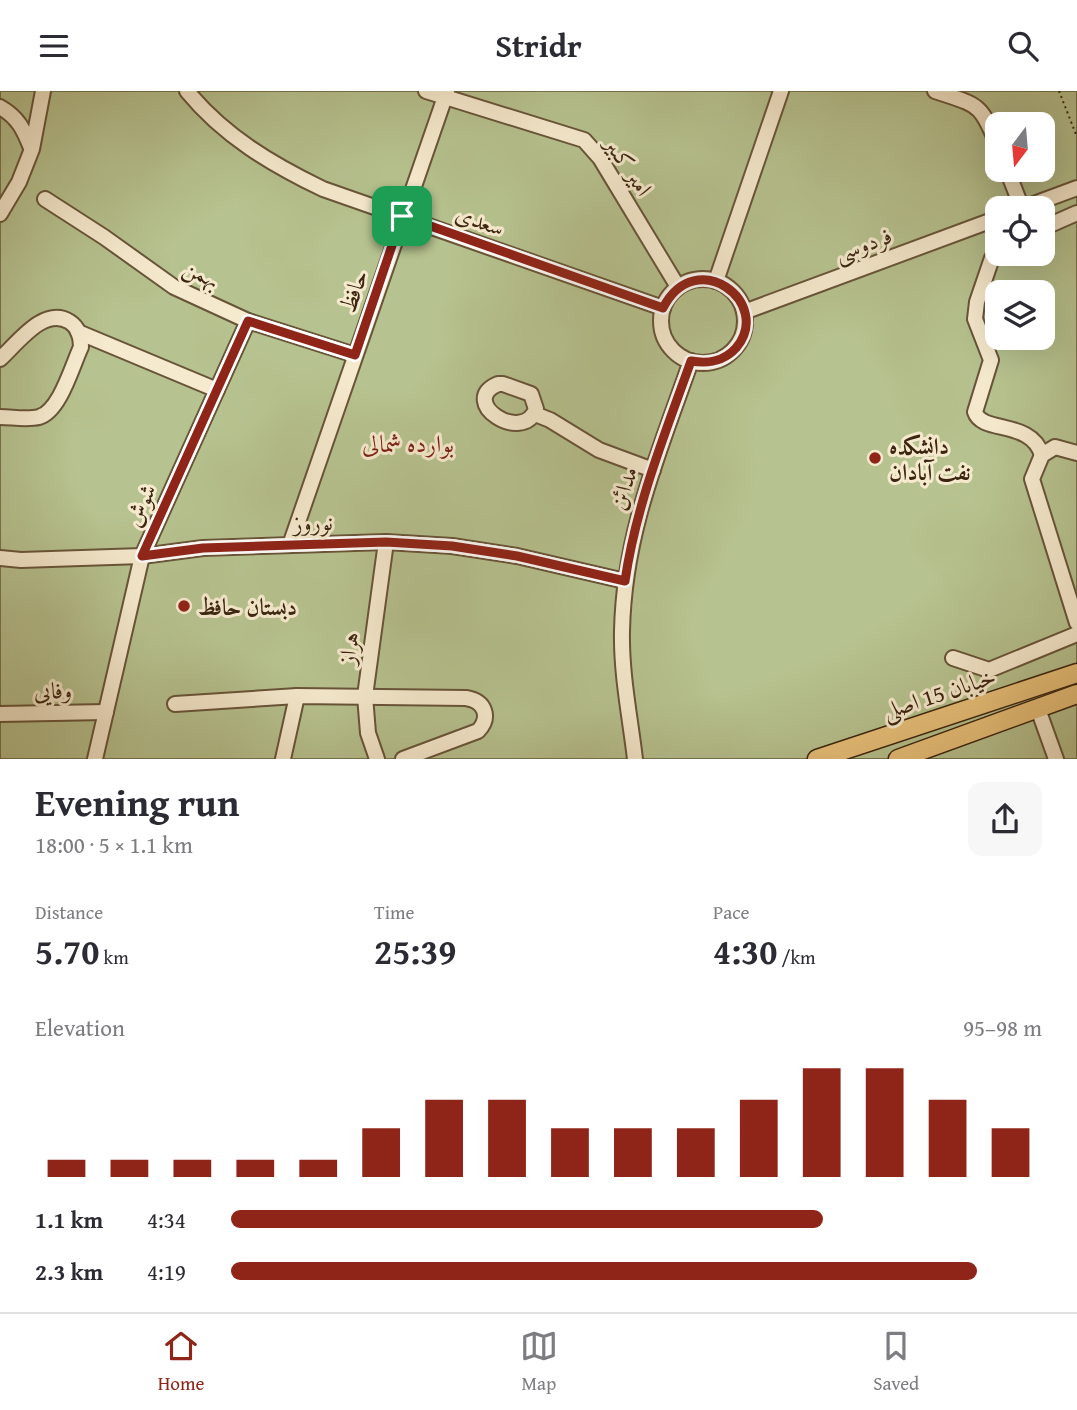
<!DOCTYPE html>
<html lang="en">
<head>
<meta charset="utf-8">
<style>
	body { margin:0; font-family:"Gentium Book Plus",Amiri,serif; background:#f7f7f7; color:#2b2b33; height:100vh; display:flex; flex-direction:column; font-size:26px; white-space:nowrap }
	* { box-sizing:border-box; margin:0 }
	p { font-size:23px; color:#7c7c81 }
	.icon { flex:none; width:38px; height:38px; fill:none; stroke:currentColor; stroke-width:2; stroke-linecap:round; stroke-linejoin:round }
	.map { position:relative; height:668px; overflow:hidden }
	.drawer { display:flex; flex-direction:column; background:#fff; flex:1 }
	.drawer>* { flex:none }
	.needle { width:46px; rotate:196deg }
	.tools { position:absolute; left:985px; top:21px; display:grid; gap:14px }
	.tools a { display:grid; place-items:center; width:70px; height:70px; border-radius:14px; background:#fff; box-shadow:0 7px 28px #0002; font-size:35px }
	.pin { position:absolute; display:grid; place-items:center; width:60px; height:60px; color:#fff; margin:-30px; border-radius:14px; box-shadow:0 4px 10px #0006 }
	.round { display:grid; place-items:center; flex:none; width:74px; height:74px; border-radius:14px; background:#f7f7f7 }
	.headline { display:flex; align-items:center; justify-content:space-between; height:119px; padding:0 35px }
	h1 { font-size:38px; font-weight:800; line-height:52px }
	.figures { display:grid; grid-template-columns:repeat(3,1fr); gap:10px; height:119px; padding:7px 35px }
	.figures div { display:grid; align-content:center }
	.figures b { font-size:35px; font-weight:800 }
	.figures small { font-size:19px; font-weight:400 }
	.figures p { font-size:19px }
	.chart { height:196px; padding:14px 35px }
	.chart p { display:flex; justify-content:space-between }
	.chart svg { width:100%; height:126px; margin-top:7px; stroke:#8f2418; stroke-width:6 }
	ul { padding:0 35px; list-style:none; font-size:23px }
	li { display:grid; grid-template-columns:112px 84px 1fr; align-items:center; height:52px }
	li i { height:18px; border-radius:9px; background:#8f2418 }
	header { display:flex; justify-content:space-between; align-items:center; height:91px; padding:0 35px; background:#fff; font-size:32px; font-weight:800 }
	.tab-bar { display:flex; justify-content:space-around; align-items:center; height:98px; border-top:2px solid #e1e1e2; background:#fff; font-size:19px; color:#7c7c81 }
	.tab-bar a { display:grid; justify-items:center; gap:4px }
	.tab-bar .selected { color:#8f2418 }
	.map>svg:first-child { display:block }
</style>
</head>
<body>
<header><svg class="icon" aria-label="menu" viewBox="0 0 24 24"><path d="M4 6h16M4 12h16M4 18h16"/></svg>Stridr<svg class="icon" aria-label="search" viewBox="0 0 24 24"><circle cx="10" cy="10" r="6"/><path d="M15 15l6 6"/></svg></header>
<div class="map">
<svg width="1077" height="668" viewBox="0 0 1077 668">
	<rect width="100%" height="100%" fill="#f1dfb3"/>
	<filter id="stains"><feTurbulence type="fractalNoise" baseFrequency=".00286" numOctaves="4"/><feColorMatrix values="0 0 0 0 .2 0 0 0 0 .09 0 0 0 0 .02 0 0 0 .5 -.17"/></filter>
	<radialGradient id="worn" r=".72"><stop offset=".6" stop-color="#630" stop-opacity="0"/><stop offset="1" stop-color="#630" stop-opacity=".3"/></radialGradient>
	<path fill="#b6c28f" stroke="#787450" stroke-width="2" fill-rule="evenodd" d="M0 0H1077V668H0ZM998 33H1043V79H998ZM998 117H1043V163H998ZM998 201H1043V247H998Z"/>
	<g fill="none" stroke-linecap="round" stroke-linejoin="round">
		<defs>
			<g id="minor">
				<path d="M187 0C224 45 271 73 323 98L663 217"/>
				<polyline points="426,0 584,49 600,67 678,196"/>
				<path d="M935 0C979 15 980 11 998 55"/>
				<path d="M0 16C18 26 24 39 31 57"/>
				<polyline points="1007,79 1022,117"/>
				<polyline points="45,108 104,146 174,196 248,230 355,264"/>
				<polyline points="1023,117 1077,97"/>
				<polyline points="0,123 19,91 32,58 43,0"/>
				<polyline points="1043,137 1077,122"/>
				<path d="M998 159 992 167 977 211 975 228 991 269 975 321C982 343 1031 328 1042 364"/>
				<circle cx="703" cy="230" r="42"/>
				<polyline points="716,190 781,0"/>
				<polyline points="744,221 998,127"/>
				<polyline points="78,241 217,299"/>
				<path d="M0 268C17 253 44 214 70 231 79 237 81 246 81 256 72 275 60 320 39 326 27 329 12 326 0 326"/>
				<path d="M498 293H503L531 303 536 318C523 354 457 311 498 293Z"/>
				<polyline points="535,323 550,329 599,359 653,379"/>
				<polyline points="1077,362 1055,356 1042,364 1032,388 1077,532"/>
				<polyline points="290,454 447,0"/>
				<polyline points="0,467 21,469 142,465 203,457 386,451 452,455 517,465 625,490"/>
				<polyline points="953,567 989,579 1077,543"/>
				<path d="M175 613 297 605 466 607C485 610 491 626 478 640L403 668"/>
				<polyline points="1038,618 1056,668"/>
				<polyline points="0,623 106,621"/>
				<polyline points="95,668 142,465 248,230"/>
				<polyline points="283,668 297,605"/>
				<polyline points="377,668 368,642 365,605 386,451"/>
				<path d="M635 668C630 626 621 582 622 540 624 441 659 362 691 270"/>
			</g>
			<g id="major">
				<polyline points="817,668 1077,582"/>
				<polyline points="898,668 1077,603"/>
			</g>
		</defs>
		<use href="#minor" stroke="#685439" stroke-width="18"/>
		<use href="#major" stroke="#3b2510" stroke-width="21"/>
		<polyline stroke="#3b2510" stroke-width="2" stroke-dasharray="2 3.5" stroke-linecap="butt" points="1059,0 1077,46"/>
		<use href="#minor" stroke="#f6eace" stroke-width="14"/>
		<use href="#major" stroke="#e8c07a" stroke-width="18"/>
	</g>
	<g fill="none" stroke-linecap="round" stroke-linejoin="round">
		<defs>
			<path id="route" d="M402 125 663 217C696 153 774 212 736 257 723 271 708 273 691 270 665 343 636 414 625 490L517 465 452 455 386 451 203 457 142 465 248 230 355 264Z"/>
		</defs>
		<use href="#route" stroke="#fff" stroke-width="14"/>
		<use href="#route" stroke="#8f2418" stroke-width="9"/>
	</g>
	<g fill="#8f2418" stroke="#f6eace" stroke-width="2.5">
		<circle cx="875" cy="367" r="7"/>
		<circle cx="184" cy="515" r="7"/>
	</g>
	<g text-anchor="middle" dominant-baseline="central" stroke-width="6" stroke-linejoin="round" paint-order="stroke">
		<g font-size="23" fill="#3b2510" stroke="#f6eace">
			<text transform="translate(629 75) rotate(56)">امیر کبیر</text>
			<text transform="translate(480 129) rotate(19)">سعدی</text>
			<text transform="translate(863 153) rotate(-20)">فردوسی</text>
			<text transform="translate(202 182) rotate(27)">بهمن</text>
			<text transform="translate(353 200) rotate(-71)">حافظ</text>
			<text transform="translate(623 397) rotate(-72)">مدائن</text>
			<text transform="translate(140 414) rotate(-66)">شوش</text>
			<text transform="translate(313 431) rotate(-2)">نوروز</text>
			<text transform="translate(348 557) rotate(-82)">هراز</text>
			<text transform="translate(53 599) rotate(-1)">وفایی</text>
			<text transform="translate(939 602) rotate(-18)">خیابان 15 اصلی</text>
		</g>
		<g font-size="23" font-weight="bold" fill="#3b2510" stroke="#f6eace" text-anchor="start">
			<text x="889" y="354">دانشکده<tspan x="889" dy="26">نفت آبادان</tspan></text>
			<text x="198" y="515">دبستان حافظ</text>
		</g>
		<g font-size="24" fill="#7a1f14" stroke="#f6eace">
			<text x="408" y="352">بوارده شمالی</text>
		</g>
	</g>
	<rect width="100%" height="100%" filter="url(#stains)"/>
	<rect width="100%" height="100%" fill="url(#worn)"/>
</svg>
<div class="tools">
<a><svg class="needle" viewBox="-14 -14 28 28"><path d="M0-13l5 13h-10z" fill="#e53935"/><path d="M0 13l5-13h-10z" fill="#7c7c81"/></svg></a>
<a><svg class="icon" aria-label="locate" viewBox="0 0 24 24"><circle cx="12" cy="12" r="6"/><path d="M12 2v4M12 18v4M2 12h4M18 12h4"/></svg></a>
<a><svg class="icon" aria-label="layers" viewBox="0 0 24 24"><path d="M12 4l9 5-9 5-9-5zM3 14l9 5 9-5"/></svg></a>
</div>
<div class="pin" style="left:402px;top:125px;background:#1e9e55"><svg class="icon" aria-label="arrive" viewBox="0 0 24 24"><path d="M6 21V4h12l-3 4 3 4H6"/></svg></div>
</div>
<section class="drawer">
<div class="headline"><div><h1>Evening run</h1><p>18:00 · 5 × 1.1 km</p></div><a class="round"><svg class="icon" aria-label="share" viewBox="0 0 24 24"><path d="M12 15V3M7 8l5-5 5 5M5 13v7h14v-7"/></svg></a></div>
<div class="figures">
<div><p>Distance</p><b>5.70<small> km</small></b></div>
<div><p>Time</p><b>25:39</b></div>
<div><p>Pace</p><b>4:30<small> /km</small></b></div>
</div>
<div class="chart"><p><span>Elevation</span>95–98 m</p>
<svg viewBox="0 0 160 44" preserveAspectRatio="none"><path d="M5 44V38M15 44V38M25 44V38M35 44V38M45 44V38M55 44V27M65 44V17M75 44V17M85 44V27M95 44V27M105 44V27M115 44V17M125 44V6M135 44V6M145 44V17M155 44V27"/></svg>
</div>
<ul>
<li><b>1.1 km</b>4:34<i style="width:73%"></i></li>
<li><b>2.3 km</b>4:19<i style="width:92%"></i></li>
</ul>
</section>
<nav class="tab-bar">
<a class="selected"><svg class="icon" aria-label="home" viewBox="0 0 24 24"><path d="M3 11l9-7 9 7M6 9v11h12V9"/></svg>Home</a>
<a><svg class="icon" aria-label="map" viewBox="0 0 24 24"><path d="M3 6l6-2 6 2 6-2v14l-6 2-6-2-6 2zM9 4v14M15 6v14"/></svg>Map</a>
<a><svg class="icon" aria-label="saved" viewBox="0 0 24 24"><path d="M7 4h10v16l-5-4-5 4z"/></svg>Saved</a>
</nav>
</body>
</html>
